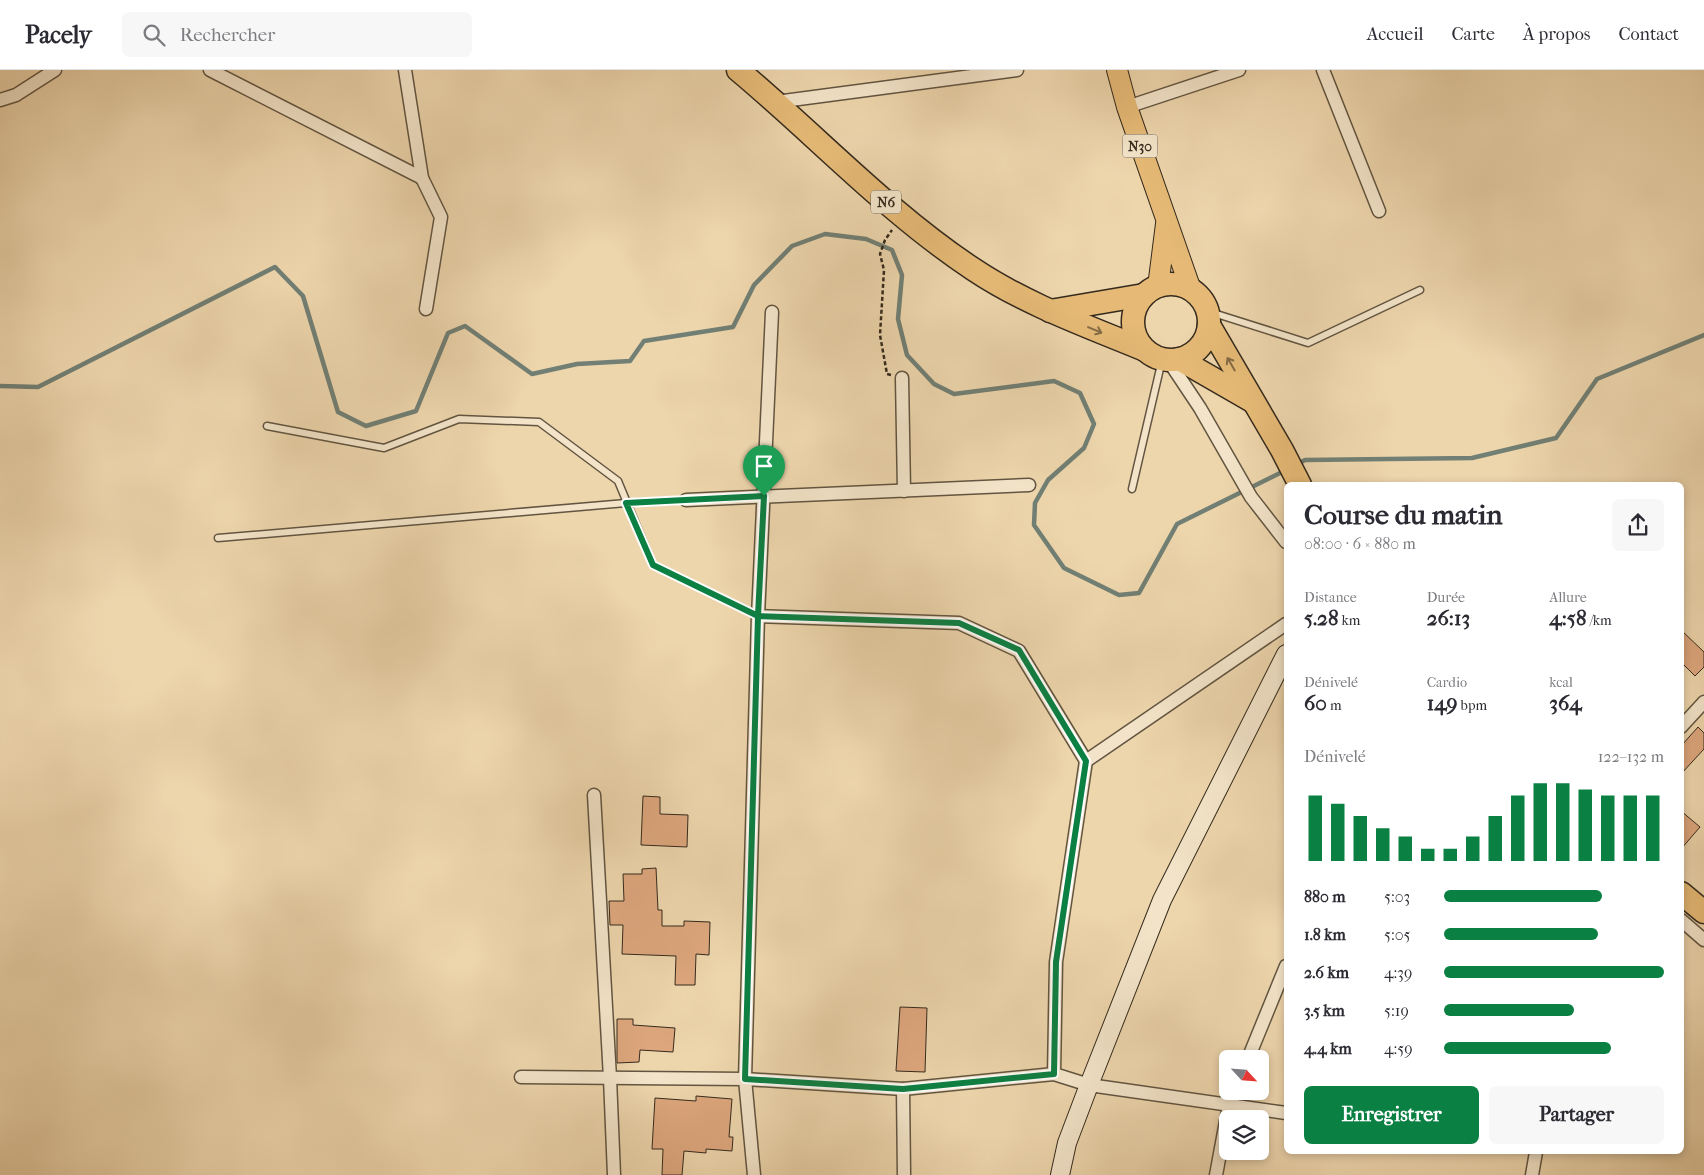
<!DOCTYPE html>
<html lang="fr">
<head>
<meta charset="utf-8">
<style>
	body { margin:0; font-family:"IM FELL French Canon",serif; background:#f7f7f7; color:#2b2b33; height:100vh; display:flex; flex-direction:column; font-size:19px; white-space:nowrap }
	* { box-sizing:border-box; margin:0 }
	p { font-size:16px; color:#7c7c81 }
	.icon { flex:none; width:28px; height:28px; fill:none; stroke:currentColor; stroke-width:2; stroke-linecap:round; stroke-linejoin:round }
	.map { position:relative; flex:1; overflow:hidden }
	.side { position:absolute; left:1284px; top:412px; width:400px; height:672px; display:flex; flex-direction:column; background:#fff; border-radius:8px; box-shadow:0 2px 8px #0003 }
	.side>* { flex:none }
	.needle { width:32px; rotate:116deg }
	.controls { position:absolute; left:1219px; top:980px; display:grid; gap:10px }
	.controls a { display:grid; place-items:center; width:50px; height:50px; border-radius:8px; background:#fff; box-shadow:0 2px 8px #0003; font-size:25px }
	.pin { position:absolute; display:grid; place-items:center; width:42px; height:42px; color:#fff; margin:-51px -21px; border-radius:50% 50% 50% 0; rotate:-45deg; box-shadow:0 0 5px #0007 }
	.pin .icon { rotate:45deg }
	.round { display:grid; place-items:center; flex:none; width:52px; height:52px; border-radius:8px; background:#f7f7f7 }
	.overview { display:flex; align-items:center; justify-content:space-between; height:85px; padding:0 20px }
	h1 { font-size:28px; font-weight:700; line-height:38px }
	.stats { display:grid; grid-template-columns:repeat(3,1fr); gap:8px; height:85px; padding:5px 20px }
	.stats div { display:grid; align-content:center }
	.stats b { font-size:21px; font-weight:700 }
	.stats small { font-size:14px; font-weight:400 }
	.stats p { font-size:14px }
	.chart { height:140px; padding:10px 20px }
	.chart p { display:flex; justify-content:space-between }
	.chart svg { width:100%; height:90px; margin-top:5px; stroke:#0b8043; stroke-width:6 }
	.primary-button { display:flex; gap:10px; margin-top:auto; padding:10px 20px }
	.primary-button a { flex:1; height:58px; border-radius:8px; background:#0b8043; color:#fff; font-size:20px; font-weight:700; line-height:58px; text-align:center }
	.primary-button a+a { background:#f7f7f7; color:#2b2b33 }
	ul { padding:0 20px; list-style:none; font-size:16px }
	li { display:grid; grid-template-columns:80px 60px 1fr; align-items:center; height:38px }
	li i { height:12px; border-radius:6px; background:#0b8043 }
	header { display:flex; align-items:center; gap:30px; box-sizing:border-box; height:70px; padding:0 25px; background:#fff; border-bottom:1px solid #e1e1e2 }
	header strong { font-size:24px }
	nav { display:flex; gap:28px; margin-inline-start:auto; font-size:18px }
	.search { width:350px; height:45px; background:#f7f7f7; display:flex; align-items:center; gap:12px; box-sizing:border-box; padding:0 18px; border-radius:8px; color:#7c7c81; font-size:19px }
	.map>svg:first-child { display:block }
</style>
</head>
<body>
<header>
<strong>Pacely</strong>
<div class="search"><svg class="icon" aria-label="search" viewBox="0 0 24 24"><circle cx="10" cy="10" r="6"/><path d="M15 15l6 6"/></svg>Rechercher</div>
<nav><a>Accueil</a><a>Carte</a><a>À propos</a><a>Contact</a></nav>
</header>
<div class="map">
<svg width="1704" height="1105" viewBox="0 0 1704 1105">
	<rect width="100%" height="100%" fill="#edd5ac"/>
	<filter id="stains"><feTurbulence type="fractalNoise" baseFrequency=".004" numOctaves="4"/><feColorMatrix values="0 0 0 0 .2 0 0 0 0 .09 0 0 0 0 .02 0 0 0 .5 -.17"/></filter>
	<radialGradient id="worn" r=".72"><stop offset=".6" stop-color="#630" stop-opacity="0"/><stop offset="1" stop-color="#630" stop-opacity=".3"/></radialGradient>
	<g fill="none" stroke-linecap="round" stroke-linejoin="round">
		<g stroke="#717f74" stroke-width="4.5">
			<polyline points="0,316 38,317 275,197 303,226 338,342 366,356 416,341 448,263 465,256 532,304 577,294 630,291 644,271 733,257 754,215 792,176 825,164 866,169 892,180 902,205 898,249 907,285 934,314 954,324 1054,311 1080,323 1094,354 1084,378 1048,410 1035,433 1034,455 1064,498 1119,525 1139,523 1177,454 1284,401"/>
			<polyline points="1296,395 1305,390 1472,388 1556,368 1597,309 1704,265"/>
		</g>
	</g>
	<g fill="#dea77e" stroke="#342a1d">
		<polygon points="1681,560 1704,582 1704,597 1695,606 1681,592"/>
		<polygon points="1698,657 1704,663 1704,679 1681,704 1681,676"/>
		<polygon points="643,726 660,727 660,744 688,745 687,777 641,775"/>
		<polygon points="1681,741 1700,757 1681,779"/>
		<polygon points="656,798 658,840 662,840 662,856 684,856 684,851 710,852 709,885 696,884 695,915 675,915 676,886 622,884 623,855 610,855 609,831 624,831 623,804 642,804 642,799"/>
		<polygon points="900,937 927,938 925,1002 896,1001"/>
		<polygon points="617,949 633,949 633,955 675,958 673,982 640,980 639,992 617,993"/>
		<polygon points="696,1026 732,1029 729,1067 733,1067 732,1081 706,1079 706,1083 684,1081 682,1105 662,1105 663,1079 652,1079 655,1028 696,1031"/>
	</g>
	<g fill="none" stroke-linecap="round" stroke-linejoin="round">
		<defs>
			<g id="lane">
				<polyline points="1207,241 1308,273 1420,220"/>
				<polyline points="267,356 384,378 459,349 539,352 618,411 653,495 758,546"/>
				<polyline points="1132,419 1162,290"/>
				<polyline points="218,468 626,433 686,430"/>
			</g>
			<g id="street">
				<polyline points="210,0 422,108"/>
				<polyline points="405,0 422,108 441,147 426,239"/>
				<polyline points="1323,0 1379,141"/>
				<polyline points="0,30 16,25 55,0"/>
				<polyline points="776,32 1017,0"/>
				<polyline points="1127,37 1239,0"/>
				<polyline points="1168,290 1200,338 1251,427 1286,472"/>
				<polyline points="902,308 904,421"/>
				<polyline points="686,430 1029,415"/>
				<polyline points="758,546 959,553 1019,581 1086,691"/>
				<polyline points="1681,657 1704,632"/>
				<polyline points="594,725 610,1008 614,1105"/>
				<polyline points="1681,850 1704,870"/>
				<polyline points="1248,989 1286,896"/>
				<polyline points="1054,1004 1056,892 1086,691 1286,554"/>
				<polyline points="521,1007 745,1009 903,1019 1054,1004 1089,1015 1286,1043"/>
				<polyline points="903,1019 904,1105"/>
				<polyline points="754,1105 745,1009 758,546 772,242"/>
				<polyline points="1216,1105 1229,1035 1235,1021"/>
				<polyline points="1532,1105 1536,1082"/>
			</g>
			<polyline id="secondary" points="1060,1105 1067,1073 1089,1015 1162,830 1286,584"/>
			<g id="primary">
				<polyline points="1117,0 1127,37 1191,220"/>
				<polyline points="1158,217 1166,154"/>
			</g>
			<g id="highway">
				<path d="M738 0C817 66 887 142 973 199 1025 234 1087 256 1145 280"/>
				<circle cx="1171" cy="252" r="38"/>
				<polyline points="1050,241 1144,225"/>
				<polyline points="1209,255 1282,380 1300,415"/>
				<polyline points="1179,289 1252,331"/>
				<polyline points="1681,823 1704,842"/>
			</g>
		</defs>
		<use href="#lane" stroke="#625541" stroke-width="9"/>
		<use href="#street" stroke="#625541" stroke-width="15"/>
		<use href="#secondary" stroke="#342a1d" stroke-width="20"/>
		<use href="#primary" stroke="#342a1d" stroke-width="22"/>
		<use href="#highway" stroke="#342a1d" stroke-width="25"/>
		<polyline stroke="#342a1d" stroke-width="2.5" stroke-dasharray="4 2.5" stroke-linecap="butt" points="891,305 887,304 880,265 884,200 880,184 885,170 892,160"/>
		<use href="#lane" stroke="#f3e4c9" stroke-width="6"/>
		<use href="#street" stroke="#f3e4c9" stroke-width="12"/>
		<use href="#secondary" stroke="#f3e4c9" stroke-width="18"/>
		<use href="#primary" stroke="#e6ba76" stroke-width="20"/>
		<use href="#highway" stroke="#e6ba76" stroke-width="22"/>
	</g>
	<defs><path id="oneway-shaft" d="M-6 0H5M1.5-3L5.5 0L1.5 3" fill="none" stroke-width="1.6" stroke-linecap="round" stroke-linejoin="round" transform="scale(1.25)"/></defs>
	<g stroke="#846b45">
		<use href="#oneway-shaft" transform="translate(1095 260) rotate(23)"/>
		<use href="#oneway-shaft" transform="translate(1231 294) rotate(-120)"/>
	</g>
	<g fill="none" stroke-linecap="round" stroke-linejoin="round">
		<defs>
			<polyline id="route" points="764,426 626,433 653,495 758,546 745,1009 903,1019 1054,1004 1056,892 1086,691 1019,580 959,553 758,546 764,426"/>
		</defs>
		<use href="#route" stroke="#fff" stroke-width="10"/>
		<use href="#route" stroke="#0b8043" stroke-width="6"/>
	</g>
	<g text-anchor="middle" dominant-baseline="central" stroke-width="4" stroke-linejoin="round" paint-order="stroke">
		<g fill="#f3e4c9" stroke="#6d6251" stroke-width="1">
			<rect x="1122.5" y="64.5" width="35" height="23" rx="4"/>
			<rect x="871" y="120.5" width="30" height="23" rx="4"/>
		</g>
		<g font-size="14" font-weight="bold" fill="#342a1d">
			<text x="1140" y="76">N30</text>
			<text x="886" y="132">N6</text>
		</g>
	</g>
	<rect width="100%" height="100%" filter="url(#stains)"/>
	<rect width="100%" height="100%" fill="url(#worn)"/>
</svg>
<div class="controls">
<a><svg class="needle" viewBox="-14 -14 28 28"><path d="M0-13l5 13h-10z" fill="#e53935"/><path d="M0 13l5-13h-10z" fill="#7c7c81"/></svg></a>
<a><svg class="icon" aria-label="layers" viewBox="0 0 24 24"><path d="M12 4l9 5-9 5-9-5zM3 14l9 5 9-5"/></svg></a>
</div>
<div class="pin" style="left:764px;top:426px;background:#1e9e55"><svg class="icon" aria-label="arrive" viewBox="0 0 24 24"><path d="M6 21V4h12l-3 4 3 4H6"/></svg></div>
<section class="side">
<div class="overview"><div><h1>Course du matin</h1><p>08:00 · 6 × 880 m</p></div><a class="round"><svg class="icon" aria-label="share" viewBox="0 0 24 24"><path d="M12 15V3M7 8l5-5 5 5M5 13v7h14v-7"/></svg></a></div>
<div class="stats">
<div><p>Distance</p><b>5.28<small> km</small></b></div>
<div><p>Durée</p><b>26:13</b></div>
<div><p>Allure</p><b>4:58<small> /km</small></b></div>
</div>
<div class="stats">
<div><p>Dénivelé</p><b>60<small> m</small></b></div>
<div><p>Cardio</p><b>149<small> bpm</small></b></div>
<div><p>kcal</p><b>364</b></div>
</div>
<div class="chart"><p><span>Dénivelé</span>122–132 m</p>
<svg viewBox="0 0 160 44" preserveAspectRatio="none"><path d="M5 44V12M15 44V16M25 44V22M35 44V28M45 44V32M55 44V38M65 44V38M75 44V32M85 44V22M95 44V12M105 44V6M115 44V6M125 44V9M135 44V12M145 44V12M155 44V12"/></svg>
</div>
<ul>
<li><b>880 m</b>5:03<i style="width:72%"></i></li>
<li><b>1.8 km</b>5:05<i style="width:70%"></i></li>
<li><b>2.6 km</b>4:39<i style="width:100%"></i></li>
<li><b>3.5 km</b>5:19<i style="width:59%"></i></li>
<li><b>4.4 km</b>4:59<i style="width:76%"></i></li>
</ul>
<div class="primary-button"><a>Enregistrer</a><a>Partager</a></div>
</section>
</div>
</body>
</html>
